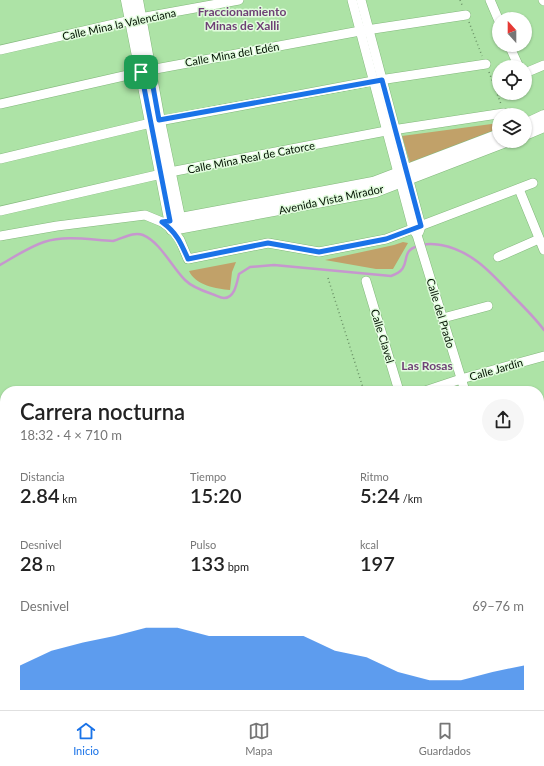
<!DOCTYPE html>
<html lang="es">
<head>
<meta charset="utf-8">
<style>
	body { margin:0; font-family:Lato,sans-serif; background:#f6f6f6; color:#222; height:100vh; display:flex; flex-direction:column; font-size:15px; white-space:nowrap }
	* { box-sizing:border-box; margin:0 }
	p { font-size:13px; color:#767676 }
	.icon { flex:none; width:22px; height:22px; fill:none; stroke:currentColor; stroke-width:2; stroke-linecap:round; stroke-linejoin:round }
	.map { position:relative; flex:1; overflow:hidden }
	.drawer { position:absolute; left:0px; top:386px; width:544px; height:324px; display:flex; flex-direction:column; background:#fff; border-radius:16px 16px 0 0; box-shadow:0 1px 3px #0004 }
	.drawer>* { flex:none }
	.needle { width:26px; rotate:339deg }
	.tools { position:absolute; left:492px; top:12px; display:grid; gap:8px }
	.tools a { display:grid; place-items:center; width:40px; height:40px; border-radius:50%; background:#fff; box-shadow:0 1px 3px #0004; font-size:20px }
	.pin { position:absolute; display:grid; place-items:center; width:34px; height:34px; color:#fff; margin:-17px; border-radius:8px; box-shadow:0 2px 6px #0006 }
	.round { display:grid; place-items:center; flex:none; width:42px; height:42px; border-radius:21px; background:#f6f6f6 }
	.head { display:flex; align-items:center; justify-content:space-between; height:68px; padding:0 20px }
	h1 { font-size:22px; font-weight:600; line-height:30px }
	.metrics { display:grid; grid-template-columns:repeat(3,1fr); gap:6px; height:68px; padding:4px 20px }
	.metrics div { display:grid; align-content:center }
	.metrics b { font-size:20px; font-weight:600 }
	.metrics small { font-size:11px; font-weight:400 }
	.metrics p { font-size:11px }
	.chart { height:112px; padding:8px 20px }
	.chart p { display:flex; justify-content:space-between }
	.chart svg { width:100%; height:72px; margin-top:4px; fill:#1a73e8; opacity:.7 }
	.tab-bar { display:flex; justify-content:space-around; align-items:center; height:56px; border-top:1px solid #e0e0e0; background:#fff; font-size:11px; color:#767676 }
	.tab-bar a { display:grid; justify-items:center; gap:2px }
	.tab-bar .on { color:#1a73e8 }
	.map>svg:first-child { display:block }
</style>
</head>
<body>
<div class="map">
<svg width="544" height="710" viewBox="0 0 544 710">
	<rect width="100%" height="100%" fill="#ade3a6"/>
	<g fill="#c1a169">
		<polygon points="499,123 499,129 410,163 402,136"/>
		<polygon points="403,242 408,243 393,269 376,269 325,260 394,245"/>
		<path d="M236 262 232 272 230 290C217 289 195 285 189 271Z"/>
		<polygon points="186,705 232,705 230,710 184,710"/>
	</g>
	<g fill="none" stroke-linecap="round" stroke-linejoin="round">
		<g stroke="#c697ce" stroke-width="2.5">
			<path d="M423 245C429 243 434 244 441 245 473 251 492 274 513 296 524 307 535 318 544 330"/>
			<path d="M0 265C14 257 29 247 44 242 66 235 91 240 113 241 122 239 133 231 143 235 160 242 172 267 185 280 192 287 203 291 212 294 216 295 220 298 224 298 235 298 237 282 239 274L250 267 274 265 391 276C415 268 397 252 418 246"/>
		</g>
		<defs>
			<g id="minor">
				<polyline points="352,0 413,229 417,235 465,391"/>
				<polyline points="361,0 421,226 419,232"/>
				<polyline points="490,0 499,21"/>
				<polyline points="543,0 544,1"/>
				<polyline points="509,45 519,67"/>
				<polyline points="0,50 140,18 239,0"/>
				<polyline points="525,73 544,65"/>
				<polyline points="0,104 150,70 360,31 466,15"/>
				<polyline points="0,159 159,121 373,81 486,64"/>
				<polyline points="519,189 544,250"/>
				<polyline points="0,211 170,172 386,131 504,113"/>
				<polyline points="0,236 57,226 145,215 162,222 172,229 180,240 188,259 268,243 319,252 386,239 533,183"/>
				<polyline points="498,257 539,239"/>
				<polyline points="366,281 399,391"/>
				<polyline points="443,318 488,306"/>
				<polyline points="425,391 461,379 544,356"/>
				<polyline points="539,424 544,422"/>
				<polyline points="0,425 5,429"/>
				<polyline points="539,491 544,490"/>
				<polyline points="539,621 544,620"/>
				<polyline points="539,638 544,651"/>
				<polyline points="539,694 544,693"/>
				<polyline points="494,705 495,710"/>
				<polyline points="118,710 120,705"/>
				<polyline points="443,710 443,705"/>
				<polyline points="468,710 484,705"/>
			</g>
			<g id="tertiary">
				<polyline points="127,0 172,229 376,191 506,141"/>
				<polyline points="137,0 159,121 181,227"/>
				<polyline points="525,125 544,116"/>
				<polyline points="525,134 544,126"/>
				<polyline points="170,221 373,183 499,135"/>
			</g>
		</defs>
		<use href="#minor" stroke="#83b87c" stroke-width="10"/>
		<use href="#tertiary" stroke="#83b87c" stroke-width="13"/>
		<g stroke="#699065" stroke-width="1.5" stroke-dasharray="1 3" stroke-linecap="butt">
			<polyline points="460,0 463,7"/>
			<polyline points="469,22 482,56"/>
			<polyline points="489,72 501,104"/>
			<polyline points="328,278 364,391"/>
		</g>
		<use href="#minor" stroke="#fff" stroke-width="9"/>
		<use href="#tertiary" stroke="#fff" stroke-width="12"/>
	</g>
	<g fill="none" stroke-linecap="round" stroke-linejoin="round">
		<defs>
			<path id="route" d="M150 70 159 120 382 80 421 226 386 239 319 252 268 243 188 259C181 243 177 233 162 222L170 221 141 72Z"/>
		</defs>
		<use href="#route" stroke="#fff" stroke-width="8"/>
		<use href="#route" stroke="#1a73e8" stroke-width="5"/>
	</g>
	<g text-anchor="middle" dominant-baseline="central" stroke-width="3" stroke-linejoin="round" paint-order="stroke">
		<g font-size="11" fill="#001000" stroke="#e1fcdd">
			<text transform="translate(119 24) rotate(-12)">Calle Mina la Valenciana</text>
			<text transform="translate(232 54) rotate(-10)">Calle Mina del Edén</text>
			<text transform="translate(251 157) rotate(-11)">Calle Mina Real de Catorce</text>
			<text transform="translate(331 199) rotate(-12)">Avenida Vista Mirador</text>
			<text transform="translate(441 313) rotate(73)">Calle del Prado</text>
			<text transform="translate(383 336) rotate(73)">Calle Clavel</text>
			<text transform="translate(496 369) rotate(-16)">Calle Jardín</text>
		</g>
		<g font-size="12" font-weight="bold" fill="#6f4176" stroke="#e1fcdd">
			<text x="242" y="11">Fraccionamiento<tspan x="242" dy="14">Minas de Xalli</tspan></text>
			<text x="427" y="365">Las Rosas</text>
		</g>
	</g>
</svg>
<div class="tools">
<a><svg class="needle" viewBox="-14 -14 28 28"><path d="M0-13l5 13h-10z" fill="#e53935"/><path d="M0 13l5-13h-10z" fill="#767676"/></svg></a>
<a><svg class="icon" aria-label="locate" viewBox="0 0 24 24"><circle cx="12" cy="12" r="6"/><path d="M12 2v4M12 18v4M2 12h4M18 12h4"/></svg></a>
<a><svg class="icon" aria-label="layers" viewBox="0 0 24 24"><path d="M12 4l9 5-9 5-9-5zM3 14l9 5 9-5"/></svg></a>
</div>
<div class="pin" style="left:141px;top:72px;background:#1e9e55"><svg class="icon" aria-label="arrive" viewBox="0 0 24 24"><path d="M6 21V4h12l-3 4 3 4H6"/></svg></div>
<section class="drawer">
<div class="head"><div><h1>Carrera nocturna</h1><p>18:32 · 4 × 710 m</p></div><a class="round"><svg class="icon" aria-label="share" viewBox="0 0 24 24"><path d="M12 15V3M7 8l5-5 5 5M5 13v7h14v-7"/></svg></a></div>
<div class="metrics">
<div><p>Distancia</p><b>2.84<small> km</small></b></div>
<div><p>Tiempo</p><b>15:20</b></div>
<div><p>Ritmo</p><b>5:24<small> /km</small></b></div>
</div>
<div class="metrics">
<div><p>Desnivel</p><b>28<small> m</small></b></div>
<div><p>Pulso</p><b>133<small> bpm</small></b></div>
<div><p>kcal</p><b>197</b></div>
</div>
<div class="chart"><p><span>Desnivel</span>69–76 m</p>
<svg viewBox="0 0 160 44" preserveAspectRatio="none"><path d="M0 44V29L10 20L20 15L30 11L40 6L50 6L60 11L70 11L80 11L90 11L100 20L110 24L120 33L130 38L140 38L150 33L160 29V44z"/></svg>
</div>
</section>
</div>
<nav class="tab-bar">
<a class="on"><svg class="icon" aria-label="home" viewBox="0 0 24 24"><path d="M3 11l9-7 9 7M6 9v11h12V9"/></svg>Inicio</a>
<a><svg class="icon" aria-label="map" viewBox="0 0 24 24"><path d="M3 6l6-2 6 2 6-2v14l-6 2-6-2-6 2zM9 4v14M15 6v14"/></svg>Mapa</a>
<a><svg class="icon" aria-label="saved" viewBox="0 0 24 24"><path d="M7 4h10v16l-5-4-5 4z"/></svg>Guardados</a>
</nav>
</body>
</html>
